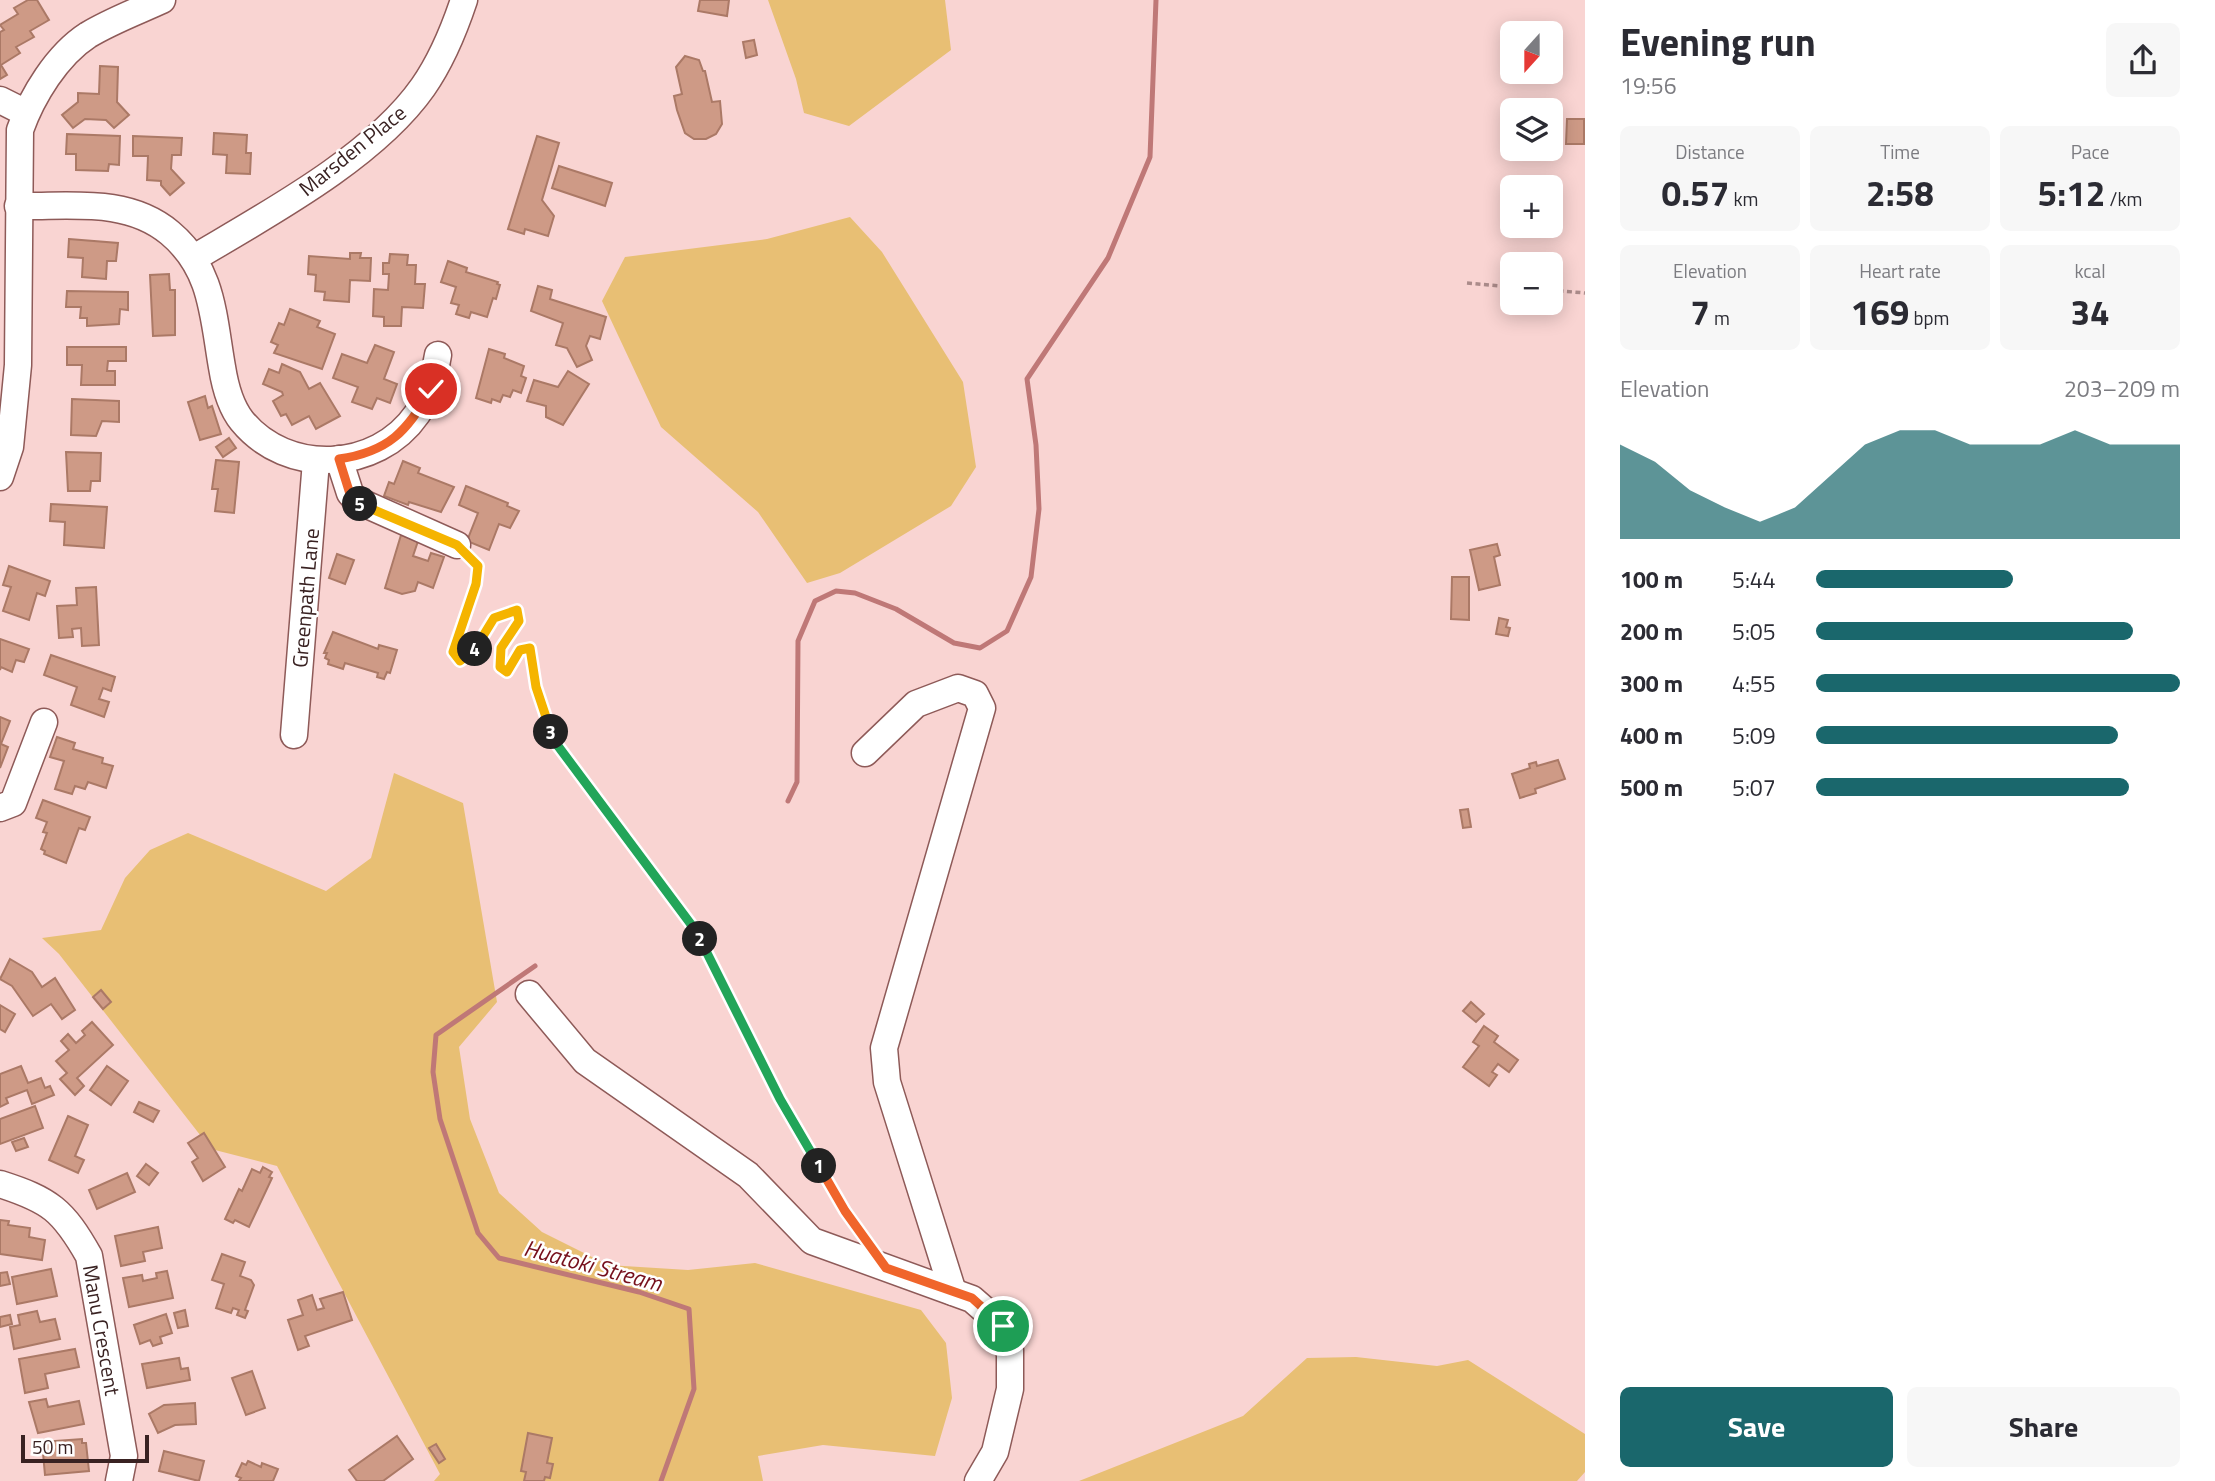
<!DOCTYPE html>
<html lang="en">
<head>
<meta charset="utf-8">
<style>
	body { margin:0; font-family:"Titillium Web",sans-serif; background:#f7f7f7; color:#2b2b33; height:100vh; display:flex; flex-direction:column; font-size:26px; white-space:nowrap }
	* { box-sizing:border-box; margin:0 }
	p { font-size:23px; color:#7c7c81 }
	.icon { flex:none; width:38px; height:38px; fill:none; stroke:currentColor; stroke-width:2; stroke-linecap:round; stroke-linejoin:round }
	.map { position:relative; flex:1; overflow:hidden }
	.details { display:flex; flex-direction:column; background:#fff; width:630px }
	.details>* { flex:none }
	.needle { width:46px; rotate:201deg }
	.fabs { position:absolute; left:1500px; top:21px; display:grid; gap:14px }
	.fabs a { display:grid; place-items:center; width:63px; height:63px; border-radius:10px; background:#fff; box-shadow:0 4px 18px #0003; font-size:35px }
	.scale { position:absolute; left:21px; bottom:18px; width:128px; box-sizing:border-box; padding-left:7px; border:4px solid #392222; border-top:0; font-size:19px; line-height:24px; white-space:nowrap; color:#392222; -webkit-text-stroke:5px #fff; paint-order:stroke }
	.pin { position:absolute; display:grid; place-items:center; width:60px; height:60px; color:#fff; margin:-30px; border:4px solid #fff; border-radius:50%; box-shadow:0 2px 7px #0007 }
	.km { position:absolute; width:35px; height:35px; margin:-18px; border-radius:50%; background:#222; color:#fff; font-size:19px; line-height:35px; text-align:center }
	.round { display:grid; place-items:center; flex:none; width:74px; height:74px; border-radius:10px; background:#f7f7f7 }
	.head { display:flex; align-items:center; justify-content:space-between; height:119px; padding:0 35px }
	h1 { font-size:38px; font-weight:700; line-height:52px }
	.stats { display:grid; grid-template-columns:repeat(3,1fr); gap:10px; height:119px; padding:7px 35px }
	.stats div { display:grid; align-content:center; border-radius:10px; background:#f7f7f7; text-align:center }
	.stats b { font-size:35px; font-weight:700 }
	.stats small { font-size:19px; font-weight:400 }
	.stats p { font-size:19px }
	.chart { height:196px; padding:14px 35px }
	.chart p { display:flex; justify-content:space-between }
	.chart svg { width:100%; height:126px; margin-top:7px; fill:#1a676c; opacity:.7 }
	.button { display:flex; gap:14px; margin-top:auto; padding:14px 35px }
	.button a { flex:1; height:80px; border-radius:10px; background:#1a676c; color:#fff; font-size:28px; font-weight:700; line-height:80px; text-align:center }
	.button a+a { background:#f7f7f7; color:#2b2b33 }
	ul { padding:0 35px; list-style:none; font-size:23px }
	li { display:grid; grid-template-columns:112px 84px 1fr; align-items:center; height:52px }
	li i { height:18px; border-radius:9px; background:#1a676c }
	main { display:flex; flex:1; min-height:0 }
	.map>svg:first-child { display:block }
</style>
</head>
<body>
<main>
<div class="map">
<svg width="1585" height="1481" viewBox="0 0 1585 1481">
	<rect width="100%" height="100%" fill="#f9d4d2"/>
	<g fill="#e8bf74">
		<polygon points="768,0 945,0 951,50 849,126 804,113 796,79"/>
		<polygon points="850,217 882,252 963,382 976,467 951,506 840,573 807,583 758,512 661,427 602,301 625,257 767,239"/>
		<polygon points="394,773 463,803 497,1002 459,1047 470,1119 499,1193 542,1232 608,1265 688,1270 755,1263 921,1310 946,1343 952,1398 935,1456 823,1445 758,1456 763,1481 434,1481 440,1474 277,1166 211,1149 59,954 42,938 101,930 125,878 150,850 188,833 326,891 371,858"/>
		<polygon points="1356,1357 1437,1366 1468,1360 1585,1434 1585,1472 1577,1481 1079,1481 1243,1416 1307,1358"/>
	</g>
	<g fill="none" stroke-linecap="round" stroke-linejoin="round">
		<g stroke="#bf7877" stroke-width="5">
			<polyline points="788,801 797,782 798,641 815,601 836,591 855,593 896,609 954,643 980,648 1007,631 1031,577 1039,509 1036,445 1027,379 1108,258 1150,157 1156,0"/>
			<polyline points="535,966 436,1035 433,1072 440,1119 478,1233 499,1258 639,1292 689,1309 694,1389 661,1481"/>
		</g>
	</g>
	<g fill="#ce9a86" stroke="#ab7966" stroke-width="2">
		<polygon points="28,0 37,0 49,20 30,31 34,37 16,47 20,53 1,65 7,75 0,79 0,32 4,30 0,25 18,14 14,8"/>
		<polygon points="700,0 729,0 727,16 698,11"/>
		<polygon points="754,40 757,55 746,58 743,42"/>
		<polygon points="685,56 699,60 703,71 705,71 712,102 720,101 722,124 716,134 706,139 694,139 685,133 677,110 674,96 682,94 676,67"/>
		<polygon points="100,66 118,67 117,102 129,115 114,128 106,120 85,119 73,128 62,115 78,102 78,93 99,94"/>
		<polygon points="1567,119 1584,119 1584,144 1566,144"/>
		<polygon points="214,133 247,135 246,153 251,153 250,174 226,173 227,155 213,154"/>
		<polygon points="67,134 120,136 119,165 109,164 108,171 76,170 76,154 66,154"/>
		<polygon points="133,136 182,138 181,155 172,155 171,169 184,183 170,195 161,185 161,181 147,180 148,156 133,156"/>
		<polygon points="537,136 559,143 542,200 554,216 548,236 525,229 524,234 508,229"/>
		<polygon points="559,166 612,183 605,206 552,188"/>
		<polygon points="69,239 118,243 116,261 107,261 106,279 82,277 83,258 68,257"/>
		<polygon points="350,253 361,253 360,258 371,258 370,281 350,280 349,302 324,300 325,292 315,291 316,275 308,274 309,256 350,259"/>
		<polygon points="390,254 408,255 407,265 416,265 415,284 425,284 423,308 402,307 401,326 384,326 384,317 373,316 374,289 388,290 389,274 383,274 383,263 389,263"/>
		<polygon points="448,261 467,268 466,272 498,282 497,284 500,285 496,299 493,298 487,317 471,312 469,318 456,314 459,305 451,303 456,287 441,282"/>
		<polygon points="169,274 170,290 175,290 175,335 153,336 150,275"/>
		<polygon points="538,286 552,290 550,299 606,317 600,339 590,336 586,346 592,360 577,367 567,348 556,345 563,323 531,311"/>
		<polygon points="67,291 128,292 128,310 120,309 119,324 87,326 87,318 80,318 81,307 66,307"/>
		<polygon points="290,309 320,321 317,327 335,334 322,369 274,353 278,345 271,342 279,323 284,325"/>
		<polygon points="375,345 394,352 384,379 397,384 390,403 377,398 372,409 352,402 358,387 333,378 342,354 367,363"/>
		<polygon points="67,347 126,347 126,361 108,361 107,371 115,371 115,385 81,385 82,365 67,365"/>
		<polygon points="489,349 505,354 504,358 524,366 521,376 526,378 521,393 513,390 510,397 503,395 500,402 492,399 491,403 476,398"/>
		<polygon points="282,364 300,372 309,389 320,383 340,416 316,429 309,416 292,425 286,414 281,416 273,401 283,395 282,392 263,384 269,369 279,373"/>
		<polygon points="568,371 589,384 563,425 546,417 546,406 527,401 534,380 558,387"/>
		<polygon points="205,396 208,408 212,406 221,434 200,440 188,402"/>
		<polygon points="72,399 119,401 119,422 102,421 96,436 71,435"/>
		<polygon points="229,438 236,448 223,457 216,447"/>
		<polygon points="66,452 101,453 100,481 91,481 90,491 68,491"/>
		<polygon points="216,460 239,462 234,513 215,511 218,489 212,489"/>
		<polygon points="403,461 420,468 418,473 454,487 441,512 409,502 408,505 384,496 389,482 394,484"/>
		<polygon points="466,486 508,503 507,506 519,511 510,528 499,524 489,550 467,541 478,513 459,505"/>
		<polygon points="51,504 107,507 104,548 64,545 65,522 50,521"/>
		<polygon points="401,535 418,541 413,556 428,561 431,553 444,557 433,588 418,582 415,591 402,594 385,588"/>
		<polygon points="1497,544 1500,555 1494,557 1500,585 1479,590 1470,550"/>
		<polygon points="337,554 354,560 345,584 329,578"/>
		<polygon points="9,566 50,581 45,596 37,593 29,620 3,611 11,587 3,585"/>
		<polygon points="1452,577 1469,577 1469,620 1451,619"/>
		<polygon points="96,587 99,645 82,646 81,628 72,629 73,637 59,638 57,606 77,605 76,588"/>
		<polygon points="1499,618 1508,620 1506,627 1510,628 1508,636 1496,634"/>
		<polygon points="333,632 378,649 379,645 397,650 390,673 387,672 384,679 377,677 378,673 345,663 343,669 328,664 329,660 325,658 327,653 324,653"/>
		<polygon points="0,639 29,649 24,662 16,660 12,672 1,667 0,670"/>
		<polygon points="51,655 115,677 111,691 103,688 99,699 109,702 104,717 71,705 77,687 44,675"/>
		<polygon points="0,717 10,721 1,744 8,747 0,768"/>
		<polygon points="57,737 75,743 73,749 103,758 102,763 113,766 106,788 88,782 85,789 75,786 72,794 55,789 64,761 50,757"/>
		<polygon points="1558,760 1565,779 1535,789 1536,793 1520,798 1512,774 1530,768 1529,764 1536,762 1537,766"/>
		<polygon points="43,800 90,817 85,830 79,828 66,863 44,854 45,851 41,849 47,833 43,832 47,822 36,818"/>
		<polygon points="1468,809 1471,827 1463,828 1460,810"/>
		<polygon points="10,959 32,972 42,987 55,978 75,1010 62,1019 51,1004 33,1016 12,986 0,979"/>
		<polygon points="101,990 111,1002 103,1009 93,997"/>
		<polygon points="1471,1002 1484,1014 1476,1022 1463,1011"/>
		<polygon points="0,1005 15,1014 5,1032 0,1029"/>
		<polygon points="92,1022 113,1045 77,1078 84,1086 75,1095 60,1079 67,1073 56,1061 69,1050 61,1041 68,1034 76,1043 85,1035 82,1031"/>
		<polygon points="1484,1026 1498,1036 1494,1042 1518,1060 1509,1072 1498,1064 1492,1072 1497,1075 1489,1086 1463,1067 1479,1046 1473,1042"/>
		<polygon points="21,1066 28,1083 41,1078 45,1088 50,1086 54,1095 32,1104 27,1090 6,1098 8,1103 0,1107 0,1074"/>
		<polygon points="107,1066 128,1081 111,1105 90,1090"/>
		<polygon points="139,1102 159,1111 153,1122 134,1112"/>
		<polygon points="35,1106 43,1128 0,1144 0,1119"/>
		<polygon points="68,1116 88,1125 75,1156 84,1160 78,1173 49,1160"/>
		<polygon points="204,1133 225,1167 203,1181 192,1162 198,1158 188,1143"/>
		<polygon points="24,1138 28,1147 16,1151 12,1142"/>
		<polygon points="146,1164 158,1173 149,1185 137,1176"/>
		<polygon points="263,1167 272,1172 269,1177 272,1178 249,1227 235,1220 233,1223 225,1219 239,1189 242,1191 252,1169 260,1173"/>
		<polygon points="127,1173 135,1192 97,1209 89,1190"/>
		<polygon points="0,1220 9,1221 8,1225 30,1228 29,1237 45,1240 42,1260 0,1254"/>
		<polygon points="158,1227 162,1248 143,1252 145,1261 121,1266 115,1236"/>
		<polygon points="222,1254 245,1262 240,1276 251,1280 254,1285 245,1310 248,1311 245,1318 237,1315 239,1310 233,1308 231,1313 216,1308 224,1284 212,1280"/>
		<polygon points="51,1269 57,1296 17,1304 12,1277"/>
		<polygon points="167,1271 173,1298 129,1307 123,1278 142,1275 143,1281 157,1278 156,1273"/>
		<polygon points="7,1272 10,1284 0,1286 0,1273"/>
		<polygon points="343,1292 352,1320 305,1336 309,1346 298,1350 288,1320 303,1315 298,1300 312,1295 317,1310 324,1308 320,1299"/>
		<polygon points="185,1310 188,1326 178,1328 174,1313"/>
		<polygon points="37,1311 40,1322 55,1319 60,1339 14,1349 10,1327 20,1325 18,1315"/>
		<polygon points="166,1314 172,1333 160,1337 162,1343 153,1346 150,1340 140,1344 134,1325"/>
		<polygon points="10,1315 12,1324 0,1327 0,1317"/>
		<polygon points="75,1349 79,1367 45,1374 48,1388 25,1393 19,1359"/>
		<polygon points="179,1358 181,1369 188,1368 190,1380 147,1388 142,1364"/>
		<polygon points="252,1371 265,1408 246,1415 232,1378"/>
		<polygon points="46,1399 48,1407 79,1401 84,1424 38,1433 29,1402"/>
		<polygon points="195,1403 196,1424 175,1425 158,1433 149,1414 164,1405"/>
		<polygon points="528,1433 552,1438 547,1463 553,1464 550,1478 545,1477 544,1481 524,1481 526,1472 521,1471"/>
		<polygon points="397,1436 413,1459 383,1481 357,1481 349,1470"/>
		<polygon points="82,1439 82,1443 86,1443 89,1471 45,1475 42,1442"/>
		<polygon points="436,1444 445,1459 439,1463 429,1448"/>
		<polygon points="164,1451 204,1461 199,1481 159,1471"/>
		<polygon points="248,1461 261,1467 262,1463 278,1469 273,1481 239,1481 241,1478 236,1476 242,1463 246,1465"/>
	</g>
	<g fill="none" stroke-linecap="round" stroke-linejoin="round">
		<defs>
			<g id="minor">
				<polyline points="0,100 26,113"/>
				<path d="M18 206C70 207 127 197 170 233 213 269 213 316 222 367 225 386 230 406 242 421 287 476 377 472 417 414 430 396 434 377 438 355"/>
				<path d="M194 258C268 214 374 157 423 87 442 60 454 30 464 0"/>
				<polyline points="339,459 350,493 356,500 457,545"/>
				<path d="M0 477 10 447 18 365 20 130C32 96 57 55 88 35 111 21 138 11 162 0"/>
				<polyline points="294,735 316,461"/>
				<polyline points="865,753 916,704 958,688 975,694 982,708 884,1048 887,1082 953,1292"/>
				<polyline points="0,808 13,803 44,722"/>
				<polyline points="529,994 585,1061 748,1175 812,1241 972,1299 1003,1326 1010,1350 1010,1389 995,1452 978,1481"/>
				<path d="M0 1184C50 1200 63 1210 89 1256L124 1456 119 1481"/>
			</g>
		</defs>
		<use href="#minor" stroke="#8e5a58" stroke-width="29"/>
		<g stroke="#ab8b8a" stroke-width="3.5" stroke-dasharray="5 3.5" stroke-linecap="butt">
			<polyline points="1467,283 1512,287"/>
			<polyline points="1550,290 1585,293"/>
			<polyline points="471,559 478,566 476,584 453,652 460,661 471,654 494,618 517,609 519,621 501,648 500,667 507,672 521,650 530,648 536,687 555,742 693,927 780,1099 845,1211 864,1237"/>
		</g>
		<use href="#minor" stroke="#fff" stroke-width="26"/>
	</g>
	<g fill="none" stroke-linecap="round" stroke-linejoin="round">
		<defs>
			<polyline id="split-1" points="819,1166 845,1211 886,1268 972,1298 1003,1326"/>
			<polyline id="split-2" points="700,939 780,1099 819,1166"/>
			<polyline id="split-3" points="551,732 555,742 693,927 700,939"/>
			<polyline id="split-4" points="475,649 494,618 517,610 519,621 501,648 500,667 507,672 520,650 530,648 536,687 551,732"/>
			<polyline id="split-5" points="360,504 457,545 478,566 476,584 453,652 460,661 475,649"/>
			<path id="split-6" d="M360 504 350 494 339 459C388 452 408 431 431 389"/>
		</defs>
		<use href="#split-1" stroke="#fff" stroke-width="14"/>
		<use href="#split-2" stroke="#fff" stroke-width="14"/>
		<use href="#split-3" stroke="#fff" stroke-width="14"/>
		<use href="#split-4" stroke="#fff" stroke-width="14"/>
		<use href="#split-5" stroke="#fff" stroke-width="14"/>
		<use href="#split-6" stroke="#fff" stroke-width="14"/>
		<use href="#split-1" stroke="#f0652b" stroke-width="9"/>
		<use href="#split-2" stroke="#22a559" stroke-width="9"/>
		<use href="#split-3" stroke="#22a559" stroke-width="9"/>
		<use href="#split-4" stroke="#f5b400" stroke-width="9"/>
		<use href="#split-5" stroke="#f5b400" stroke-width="9"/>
		<use href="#split-6" stroke="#f0652b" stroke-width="9"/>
	</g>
	<g text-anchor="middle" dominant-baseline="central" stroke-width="5" stroke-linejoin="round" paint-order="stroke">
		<g font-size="21" fill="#392222" stroke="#fff">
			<text transform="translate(352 150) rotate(-39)">Marsden Place</text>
			<text transform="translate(305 598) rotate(-85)">Greenpath Lane</text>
			<text transform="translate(102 1330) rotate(80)">Manu Crescent</text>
		</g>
		<g font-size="23" font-style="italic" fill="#76101c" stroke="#fff">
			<text transform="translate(593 1265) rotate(15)">Huatoki Stream</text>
		</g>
	</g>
</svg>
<div class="fabs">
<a><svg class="needle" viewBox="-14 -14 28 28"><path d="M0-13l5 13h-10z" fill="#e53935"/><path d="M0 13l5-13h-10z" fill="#7c7c81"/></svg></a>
<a><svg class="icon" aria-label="layers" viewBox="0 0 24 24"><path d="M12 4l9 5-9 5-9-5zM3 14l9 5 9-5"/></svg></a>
<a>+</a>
<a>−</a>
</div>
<div class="scale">50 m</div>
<div class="pin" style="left:1003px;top:1326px;background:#1e9e55"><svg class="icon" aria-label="arrive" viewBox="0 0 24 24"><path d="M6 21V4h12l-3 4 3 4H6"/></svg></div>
<div class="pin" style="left:431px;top:389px;background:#d93025"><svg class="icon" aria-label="check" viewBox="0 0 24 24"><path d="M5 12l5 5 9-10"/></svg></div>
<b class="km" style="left:819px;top:1166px">1</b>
<b class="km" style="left:700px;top:939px">2</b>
<b class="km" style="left:551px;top:732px">3</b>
<b class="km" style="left:475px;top:649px">4</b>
<b class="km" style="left:360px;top:504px">5</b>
</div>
<section class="details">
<div class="head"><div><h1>Evening run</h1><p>19:56</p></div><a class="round"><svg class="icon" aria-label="share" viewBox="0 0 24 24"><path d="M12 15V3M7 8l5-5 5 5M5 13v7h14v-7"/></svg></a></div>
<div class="stats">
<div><p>Distance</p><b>0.57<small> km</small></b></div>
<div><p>Time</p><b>2:58</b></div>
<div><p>Pace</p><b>5:12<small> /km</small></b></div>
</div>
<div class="stats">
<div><p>Elevation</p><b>7<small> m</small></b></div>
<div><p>Heart rate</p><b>169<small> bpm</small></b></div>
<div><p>kcal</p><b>34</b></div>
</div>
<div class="chart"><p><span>Elevation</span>203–209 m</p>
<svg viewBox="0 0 160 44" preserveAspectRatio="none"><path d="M0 44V11L10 17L20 27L30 33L40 38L50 33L60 22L70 11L80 6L90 6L100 11L110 11L120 11L130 6L140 11L150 11L160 11V44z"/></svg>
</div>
<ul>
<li><b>100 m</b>5:44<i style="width:54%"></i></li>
<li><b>200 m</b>5:05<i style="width:87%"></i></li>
<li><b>300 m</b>4:55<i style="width:100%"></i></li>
<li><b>400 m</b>5:09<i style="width:83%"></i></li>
<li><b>500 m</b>5:07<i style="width:86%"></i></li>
</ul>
<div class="button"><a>Save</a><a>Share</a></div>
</section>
</main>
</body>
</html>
